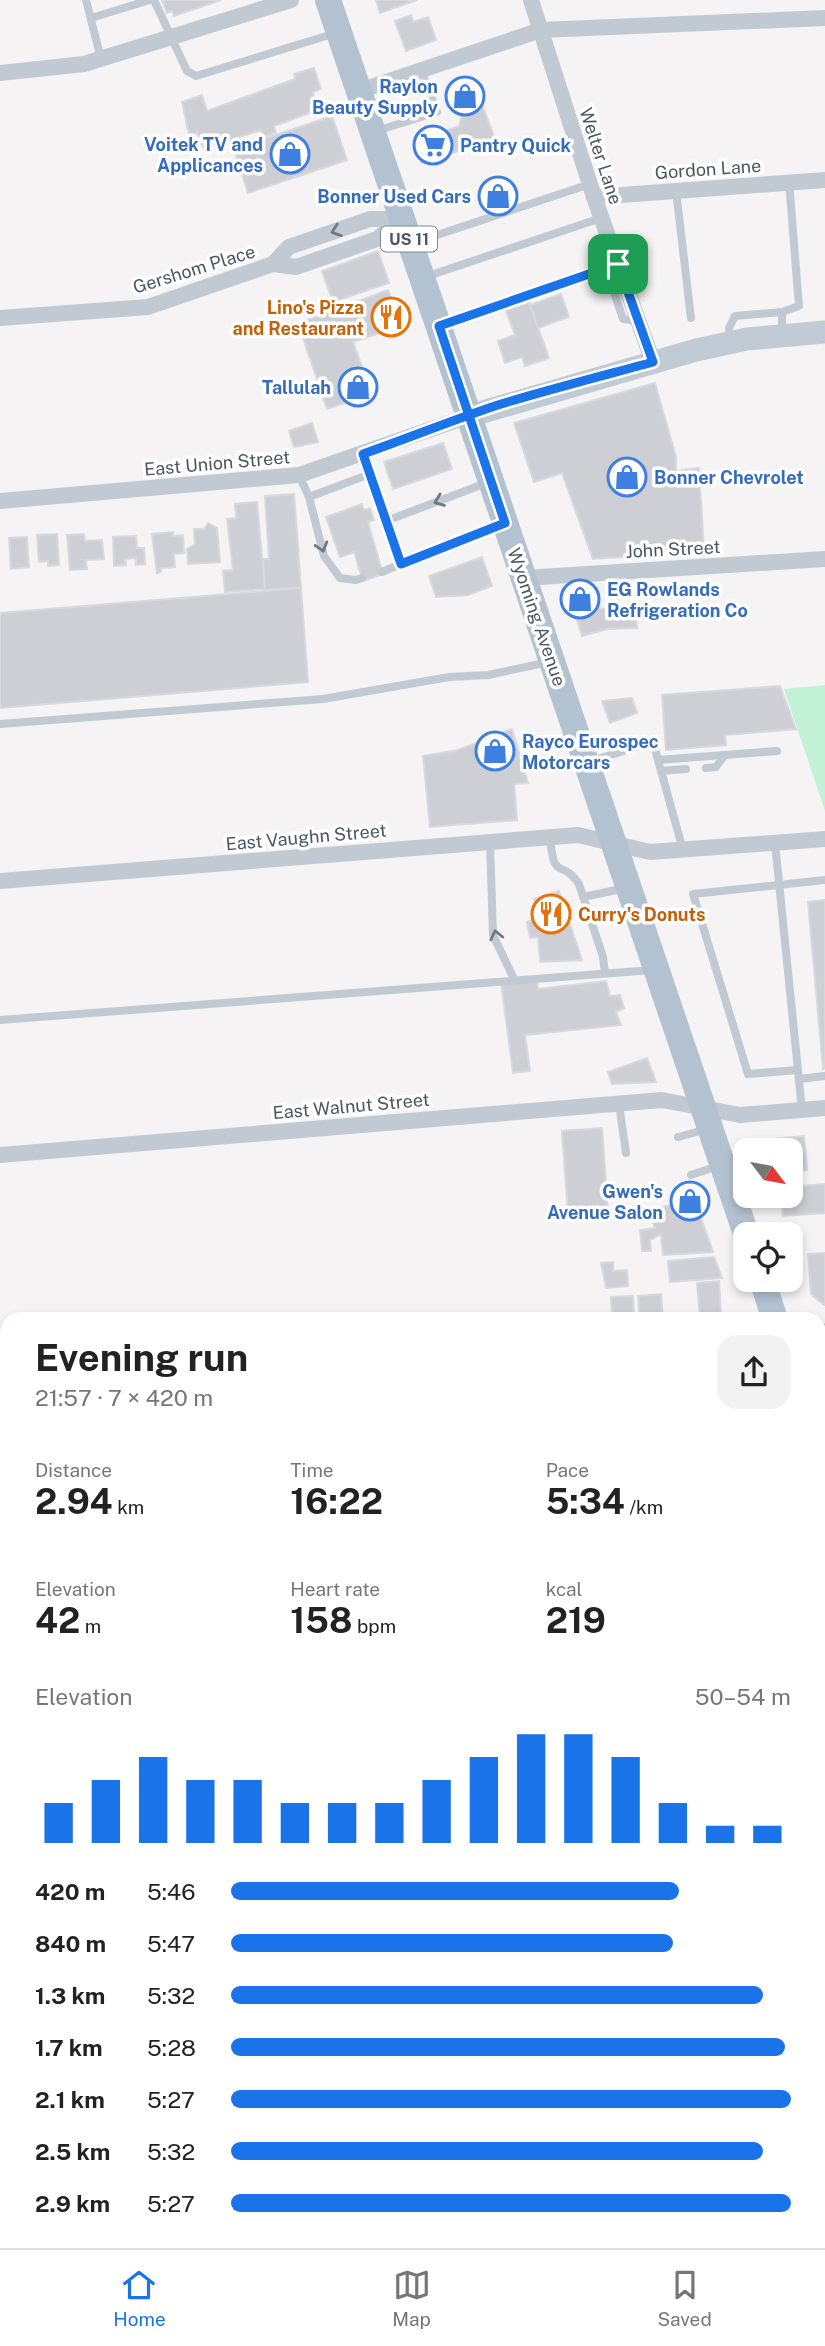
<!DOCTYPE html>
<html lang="en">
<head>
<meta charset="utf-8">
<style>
	body { margin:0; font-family:"Public Sans",sans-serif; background:#f2f2f2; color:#222; height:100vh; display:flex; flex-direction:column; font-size:26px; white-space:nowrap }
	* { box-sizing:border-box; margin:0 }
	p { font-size:23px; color:#767676 }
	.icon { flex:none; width:38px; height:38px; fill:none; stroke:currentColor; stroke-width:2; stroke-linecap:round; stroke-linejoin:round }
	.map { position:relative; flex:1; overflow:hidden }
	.panel { position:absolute; left:0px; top:1312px; width:826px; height:936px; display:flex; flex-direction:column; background:#fff; border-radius:21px 21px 0 0; box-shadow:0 4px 10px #0003 }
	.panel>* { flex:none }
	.needle { width:46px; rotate:122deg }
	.fabs { position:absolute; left:733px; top:1138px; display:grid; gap:14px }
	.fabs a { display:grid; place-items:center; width:70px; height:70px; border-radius:14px; background:#fff; box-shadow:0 4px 10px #0003; font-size:35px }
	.pin { position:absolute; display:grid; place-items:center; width:60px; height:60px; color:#fff; margin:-30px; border-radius:14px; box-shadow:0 4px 10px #0006 }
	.round { display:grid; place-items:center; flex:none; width:74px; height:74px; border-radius:21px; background:#f2f2f2 }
	.headline { display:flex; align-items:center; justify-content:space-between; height:119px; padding:0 35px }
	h1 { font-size:38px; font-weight:700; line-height:52px }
	.figures { display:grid; grid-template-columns:repeat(3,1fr); gap:10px; height:119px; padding:7px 35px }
	.figures div { display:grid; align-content:center }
	.figures b { font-size:35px; font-weight:700 }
	.figures small { font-size:19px; font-weight:400 }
	.figures p { font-size:19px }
	.chart { height:196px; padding:14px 35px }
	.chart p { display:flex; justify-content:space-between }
	.chart svg { width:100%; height:126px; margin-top:7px; stroke:#1a73e8; stroke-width:6 }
	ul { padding:0 35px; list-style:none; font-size:23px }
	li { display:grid; grid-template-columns:112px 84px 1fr; align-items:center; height:52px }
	li i { height:18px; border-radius:9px; background:#1a73e8 }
	.menu { display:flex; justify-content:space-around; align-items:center; height:98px; border-top:2px solid #e0e0e0; background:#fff; font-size:19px; color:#767676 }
	.menu a { display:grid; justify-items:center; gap:4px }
	.menu .selected { color:#1a73e8 }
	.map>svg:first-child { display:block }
</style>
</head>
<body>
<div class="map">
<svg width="825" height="2248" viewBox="0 0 825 2248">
	<rect width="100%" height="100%" fill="#f5f3f3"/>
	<polygon fill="#c3f1d5" points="825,685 825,811 784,689"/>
	<g fill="#cdcfd5" stroke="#d7d9de" stroke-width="2">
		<polygon points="162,0 221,0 174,16 172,11 167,13"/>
		<polygon points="376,0 417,0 380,13"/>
		<polygon points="411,15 413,22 428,17 436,40 406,51 395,21"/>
		<polygon points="314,68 321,89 313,92 318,110 274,126 276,133 264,137 261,130 204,149 197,133 189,135 182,102 202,95 207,111 295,79 294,74"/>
		<polygon points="473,81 495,139 422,163 414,142 459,126 462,114 452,88"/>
		<polygon points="332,116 347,160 248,193 234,149"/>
		<polygon points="378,251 389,283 333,302 322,271"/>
		<polygon points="388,290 401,326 353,342 372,394 327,409 298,323"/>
		<polygon points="561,294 569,317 538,328 530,305"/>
		<polygon points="529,302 549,358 525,366 522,357 505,363 498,341 515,335 506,311"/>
		<polygon points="655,383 676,457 676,471 699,468 704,551 593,559 562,473 534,482 514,423"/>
		<polygon points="312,423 318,442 294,447 289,431"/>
		<polygon points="443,443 452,469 393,489 384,462"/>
		<polygon points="294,494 301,587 265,590 263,559 269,559 265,496"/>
		<polygon points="257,502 265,589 225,592 223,571 233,570 227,519 236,518 235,504"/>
		<polygon points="362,504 364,510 370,508 374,520 368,522 383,574 363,581 354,552 340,557 326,517"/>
		<polygon points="208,523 217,528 220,562 188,564 187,549 195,544 194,529 204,529"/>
		<polygon points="173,532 173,536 183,535 184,553 174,554 175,567 161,568 161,572 157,573 152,534"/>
		<polygon points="57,534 59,565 48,566 48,561 39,562 37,535"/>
		<polygon points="84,534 85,541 102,540 104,559 86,560 87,569 70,570 67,535"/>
		<polygon points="136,536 137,548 144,548 145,564 136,565 136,558 125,559 126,565 114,566 113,537"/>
		<polygon points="27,537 29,567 11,569 9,538"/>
		<polygon points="482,557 492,586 468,595 436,597 429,576"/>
		<polygon points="301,588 308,682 0,708 0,613"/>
		<polygon points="567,588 596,588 600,609 635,607 637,628 607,629 582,636"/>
		<polygon points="780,686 796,729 725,735 726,745 666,750 662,695"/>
		<polygon points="632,698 637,713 610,723 602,701"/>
		<polygon points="512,729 528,783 514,784 517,820 430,827 423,756 458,750"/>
		<polygon points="559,891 582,960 540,962 538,937 530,938 527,922 540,917 534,899"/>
		<polygon points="825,900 825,1068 823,1069 808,902"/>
		<polygon points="537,979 538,989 606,981 610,996 620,995 624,1008 616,1012 621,1025 525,1035 530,1071 513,1073 501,982"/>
		<polygon points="647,1058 656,1082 612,1084 608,1072"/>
		<polygon points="602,1128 608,1211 568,1214 562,1131"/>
		<polygon points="804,1136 807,1170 791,1171 791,1150 763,1150 762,1140"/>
		<polygon points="825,1184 825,1213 783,1216 781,1195 791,1195 791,1187"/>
		<polygon points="694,1198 713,1252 663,1255 661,1234 650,1240 651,1251 642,1251 640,1230 655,1228 649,1211"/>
		<polygon points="825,1253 825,1305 824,1305 811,1294 808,1254"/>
		<polygon points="714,1257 722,1278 670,1282 668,1261"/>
		<polygon points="613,1262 613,1271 627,1270 628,1286 606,1288 601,1263"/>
		<polygon points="719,1281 721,1315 700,1317 697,1283"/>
		<polygon points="661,1294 663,1320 640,1320 638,1296"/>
		<polygon points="633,1296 634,1320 612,1320 611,1297"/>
		<rect x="224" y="2242" width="63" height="6"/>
	</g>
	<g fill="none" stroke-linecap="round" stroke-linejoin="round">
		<defs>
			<g id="motorway">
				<polyline points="819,1775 825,1770"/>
				<polyline points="819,1807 825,1803"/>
				<polyline points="0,2106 7,2106"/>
				<polyline points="0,2130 7,2130"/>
			</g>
		</defs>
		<use href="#motorway" stroke="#7690ad" stroke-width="32"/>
		<g stroke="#c1cad2" stroke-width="8">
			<polyline points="86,0 101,59"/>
			<polyline points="154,0 187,71 196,76 336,33"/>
			<polyline points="91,18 150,0"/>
			<polyline points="376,131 437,112 421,70"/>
			<polyline points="676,191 691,318"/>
			<polyline points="413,243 590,184"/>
			<polyline points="606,268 623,319 638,321"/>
			<polyline points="425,277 601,218"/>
			<polyline points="442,325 618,264"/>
			<polyline points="782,335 782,312 799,306 789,182"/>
			<polyline points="730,342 729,328 735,316 782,312"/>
			<polyline points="363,454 401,564 382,572"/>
			<polyline points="299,475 309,497 324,556 340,578 356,580 362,578"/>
			<polyline points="309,497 370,474"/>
			<polyline points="386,521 489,482"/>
			<polyline points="401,564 502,524"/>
			<polyline points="0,724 323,699 449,677 488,675 549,662"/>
			<polyline points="658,760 683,850"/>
			<polyline points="591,761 653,742 658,760 777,751"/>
			<polyline points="706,768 716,767 724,756"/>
			<polyline points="661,771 686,769"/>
			<path d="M550 837C554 884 561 857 579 884L603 957 605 973"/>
			<polyline points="490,842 493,935 514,979"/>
			<polyline points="775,843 802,1110"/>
			<polyline points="583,897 626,888"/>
			<polyline points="0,1020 653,970"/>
			<polyline points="798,1070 748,1074 693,894 825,880"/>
			<polyline points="799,1079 825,1076"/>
			<polyline points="619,1104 626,1153"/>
			<polyline points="678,1137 708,1129"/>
			<polyline points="691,1175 718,1166"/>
			<polyline points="819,1669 825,1666"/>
			<polyline points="0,1732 7,1732"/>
			<polyline points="0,2157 7,2157"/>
			<polyline points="40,2248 46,2242"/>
		</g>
		<g stroke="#c1cad2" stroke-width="16">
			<polyline points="531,0 594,197 653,362"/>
			<polyline points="0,73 84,64 291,0"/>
			<polyline points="359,91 541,30 825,18"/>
			<polyline points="594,197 825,180"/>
			<polyline points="273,264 289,247 370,219 402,219"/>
			<polyline points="0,318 148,307 273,264 296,267 377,239 402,219"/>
			<polyline points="0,501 299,475 469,416"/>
			<polyline points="524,578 825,559"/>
			<polyline points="0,881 578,835 650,852 825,839"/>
			<polyline points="0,1155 662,1100 740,1115 825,1108"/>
			<polyline points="0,1411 7,1410"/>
			<polyline points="819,1538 825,1537"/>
			<polyline points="0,1602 7,1602"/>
			<polyline points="0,1861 7,1861"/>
			<polyline points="0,1939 7,1939"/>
			<polyline points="819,2018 825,2020"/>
			<polyline points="819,2196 825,2196"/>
			<polyline points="302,2242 302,2248"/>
		</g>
		<polyline stroke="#c1cad2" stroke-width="21" points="819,1335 825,1334"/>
		<polyline stroke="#c1cbd6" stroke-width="23" points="469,416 696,350 747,339 825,332"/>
		<g stroke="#b3c2d1" stroke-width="26">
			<polyline points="328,0 746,1234"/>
			<polyline points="762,1279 775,1320"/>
			<polyline points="819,1413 825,1429"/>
			<polyline points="819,1487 825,1505"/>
		</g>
		<use href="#motorway" stroke="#8ba5c1" stroke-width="30"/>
	</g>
	<defs><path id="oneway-chevron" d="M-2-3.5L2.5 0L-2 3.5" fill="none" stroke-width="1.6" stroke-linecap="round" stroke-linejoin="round" transform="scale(1.75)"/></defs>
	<g stroke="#6e7983">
		<use href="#oneway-chevron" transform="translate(336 231) rotate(161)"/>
		<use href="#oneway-chevron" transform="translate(439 501) rotate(159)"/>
		<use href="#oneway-chevron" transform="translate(322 547) rotate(73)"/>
		<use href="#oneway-chevron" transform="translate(496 935) rotate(-103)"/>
	</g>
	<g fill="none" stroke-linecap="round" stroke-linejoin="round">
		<defs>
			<path id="route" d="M618 264 439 326C461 392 483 457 505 523L401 564 363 454C409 438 455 419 501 404 551 389 602 376 653 362L618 264"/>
		</defs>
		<use href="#route" stroke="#fff" stroke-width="14"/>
		<use href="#route" stroke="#1a73e8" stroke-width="9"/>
	</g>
	<defs>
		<symbol id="shop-ring" viewBox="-11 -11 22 22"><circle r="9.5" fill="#fff" stroke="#3f7fe0" stroke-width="1.5"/><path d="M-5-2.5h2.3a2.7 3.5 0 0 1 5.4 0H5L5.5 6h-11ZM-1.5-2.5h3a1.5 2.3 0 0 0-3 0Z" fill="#3f7fe0"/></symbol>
		<symbol id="supermarket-ring" viewBox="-11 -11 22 22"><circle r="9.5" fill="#fff" stroke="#3f7fe0" stroke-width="1.5"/><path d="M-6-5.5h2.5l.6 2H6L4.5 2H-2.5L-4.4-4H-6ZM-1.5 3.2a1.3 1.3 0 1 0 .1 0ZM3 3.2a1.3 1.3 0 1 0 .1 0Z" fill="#3f7fe0"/></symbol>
		<symbol id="restaurant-ring" viewBox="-11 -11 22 22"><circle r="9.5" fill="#fff" stroke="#e8710a" stroke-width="1.5"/><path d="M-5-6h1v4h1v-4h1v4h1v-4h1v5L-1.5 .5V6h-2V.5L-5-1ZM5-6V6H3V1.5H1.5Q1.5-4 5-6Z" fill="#e8710a"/></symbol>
	</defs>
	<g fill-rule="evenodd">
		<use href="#shop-ring" x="443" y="74" width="44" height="44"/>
		<use href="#supermarket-ring" x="411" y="123" width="44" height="44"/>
		<use href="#shop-ring" x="268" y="132" width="44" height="44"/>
		<use href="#shop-ring" x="476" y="174" width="44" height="44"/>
		<use href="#restaurant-ring" x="369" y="295" width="44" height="44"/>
		<use href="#shop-ring" x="336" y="365" width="44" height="44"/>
		<use href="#shop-ring" x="605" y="455" width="44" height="44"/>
		<use href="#shop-ring" x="558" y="577" width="44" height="44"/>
		<use href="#shop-ring" x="473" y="729" width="44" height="44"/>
		<use href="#restaurant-ring" x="529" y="892" width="44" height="44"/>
		<use href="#shop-ring" x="668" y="1179" width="44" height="44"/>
	</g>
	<g text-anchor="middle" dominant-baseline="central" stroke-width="7" stroke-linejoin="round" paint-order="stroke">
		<rect fill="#fff" stroke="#808990" stroke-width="2" x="381" y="226.5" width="56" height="25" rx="5"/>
		<g font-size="16" font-weight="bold" fill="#4a5661">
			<text x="409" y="239">US 11</text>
		</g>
		<g font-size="18" font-weight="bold" fill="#366cbe" stroke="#fff" text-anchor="end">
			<text x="438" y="86">Raylon<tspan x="438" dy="21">Beauty Supply</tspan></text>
			<text x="263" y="144">Voitek TV and<tspan x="263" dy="21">Applicances</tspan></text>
			<text x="460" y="145" text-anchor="start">Pantry Quick</text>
			<text x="471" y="196">Bonner Used Cars</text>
			<text x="331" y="387">Tallulah</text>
			<text x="654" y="477" text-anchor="start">Bonner Chevrolet</text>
			<text x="607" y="589" text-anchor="start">EG Rowlands<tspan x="607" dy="21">Refrigeration Co</tspan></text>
			<text x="522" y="741" text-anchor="start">Rayco Eurospec<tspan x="522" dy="21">Motorcars</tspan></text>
			<text x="663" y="1191">Gwen's<tspan x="663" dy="21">Avenue Salon</tspan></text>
		</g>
		<g font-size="18" fill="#4a5661" stroke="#fff">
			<text transform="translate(601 156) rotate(72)">Welter Lane</text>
			<text transform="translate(708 169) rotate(-4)">Gordon Lane</text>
			<text transform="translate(194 269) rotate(-17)">Gershom Place</text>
			<text transform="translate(217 463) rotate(-5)">East Union Street</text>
			<text transform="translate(673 549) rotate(-3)">John Street</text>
			<text transform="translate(537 617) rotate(71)">Wyoming Avenue</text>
			<text transform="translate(306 837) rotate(-5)">East Vaughn Street</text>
			<text transform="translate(351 1106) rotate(-5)">East Walnut Street</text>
		</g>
		<g font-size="18" font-weight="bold" fill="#c56008" stroke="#fff" text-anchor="end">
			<text x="364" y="307">Lino's Pizza<tspan x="364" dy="21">and Restaurant</tspan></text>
			<text x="578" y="914" text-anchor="start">Curry's Donuts</text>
		</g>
	</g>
</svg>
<div class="fabs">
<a><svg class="needle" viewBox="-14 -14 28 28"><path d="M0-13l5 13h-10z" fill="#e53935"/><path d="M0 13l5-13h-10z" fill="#767676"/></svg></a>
<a><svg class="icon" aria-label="locate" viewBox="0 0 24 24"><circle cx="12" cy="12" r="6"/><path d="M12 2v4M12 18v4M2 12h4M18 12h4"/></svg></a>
</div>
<div class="pin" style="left:618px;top:264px;background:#1e9e55"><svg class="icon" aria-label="arrive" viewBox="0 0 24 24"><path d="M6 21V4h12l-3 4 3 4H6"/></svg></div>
<section class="panel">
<div class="headline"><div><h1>Evening run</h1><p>21:57 · 7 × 420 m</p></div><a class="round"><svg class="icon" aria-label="share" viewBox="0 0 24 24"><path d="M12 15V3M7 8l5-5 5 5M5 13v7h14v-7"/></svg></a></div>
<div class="figures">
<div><p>Distance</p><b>2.94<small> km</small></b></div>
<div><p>Time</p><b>16:22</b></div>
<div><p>Pace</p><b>5:34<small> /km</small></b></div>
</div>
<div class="figures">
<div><p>Elevation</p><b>42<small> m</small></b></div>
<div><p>Heart rate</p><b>158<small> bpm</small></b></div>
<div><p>kcal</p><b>219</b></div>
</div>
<div class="chart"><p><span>Elevation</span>50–54 m</p>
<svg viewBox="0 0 160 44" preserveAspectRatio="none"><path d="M5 44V30M15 44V22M25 44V14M35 44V22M45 44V22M55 44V30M65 44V30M75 44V30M85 44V22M95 44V14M105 44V6M115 44V6M125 44V14M135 44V30M145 44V38M155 44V38"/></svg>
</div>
<ul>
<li><b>420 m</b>5:46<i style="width:80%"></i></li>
<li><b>840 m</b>5:47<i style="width:79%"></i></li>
<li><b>1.3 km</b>5:32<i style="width:95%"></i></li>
<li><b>1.7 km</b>5:28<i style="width:99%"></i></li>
<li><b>2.1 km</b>5:27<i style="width:100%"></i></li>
<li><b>2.5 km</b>5:32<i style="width:95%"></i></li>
<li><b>2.9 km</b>5:27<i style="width:100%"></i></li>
</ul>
</section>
</div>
<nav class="menu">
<a class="selected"><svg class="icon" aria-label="home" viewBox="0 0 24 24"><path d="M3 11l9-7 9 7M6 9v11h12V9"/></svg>Home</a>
<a><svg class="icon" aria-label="map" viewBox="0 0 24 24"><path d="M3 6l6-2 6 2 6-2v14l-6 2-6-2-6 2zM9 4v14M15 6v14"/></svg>Map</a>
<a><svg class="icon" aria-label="saved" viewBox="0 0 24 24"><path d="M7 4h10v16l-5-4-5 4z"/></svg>Saved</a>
</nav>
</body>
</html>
